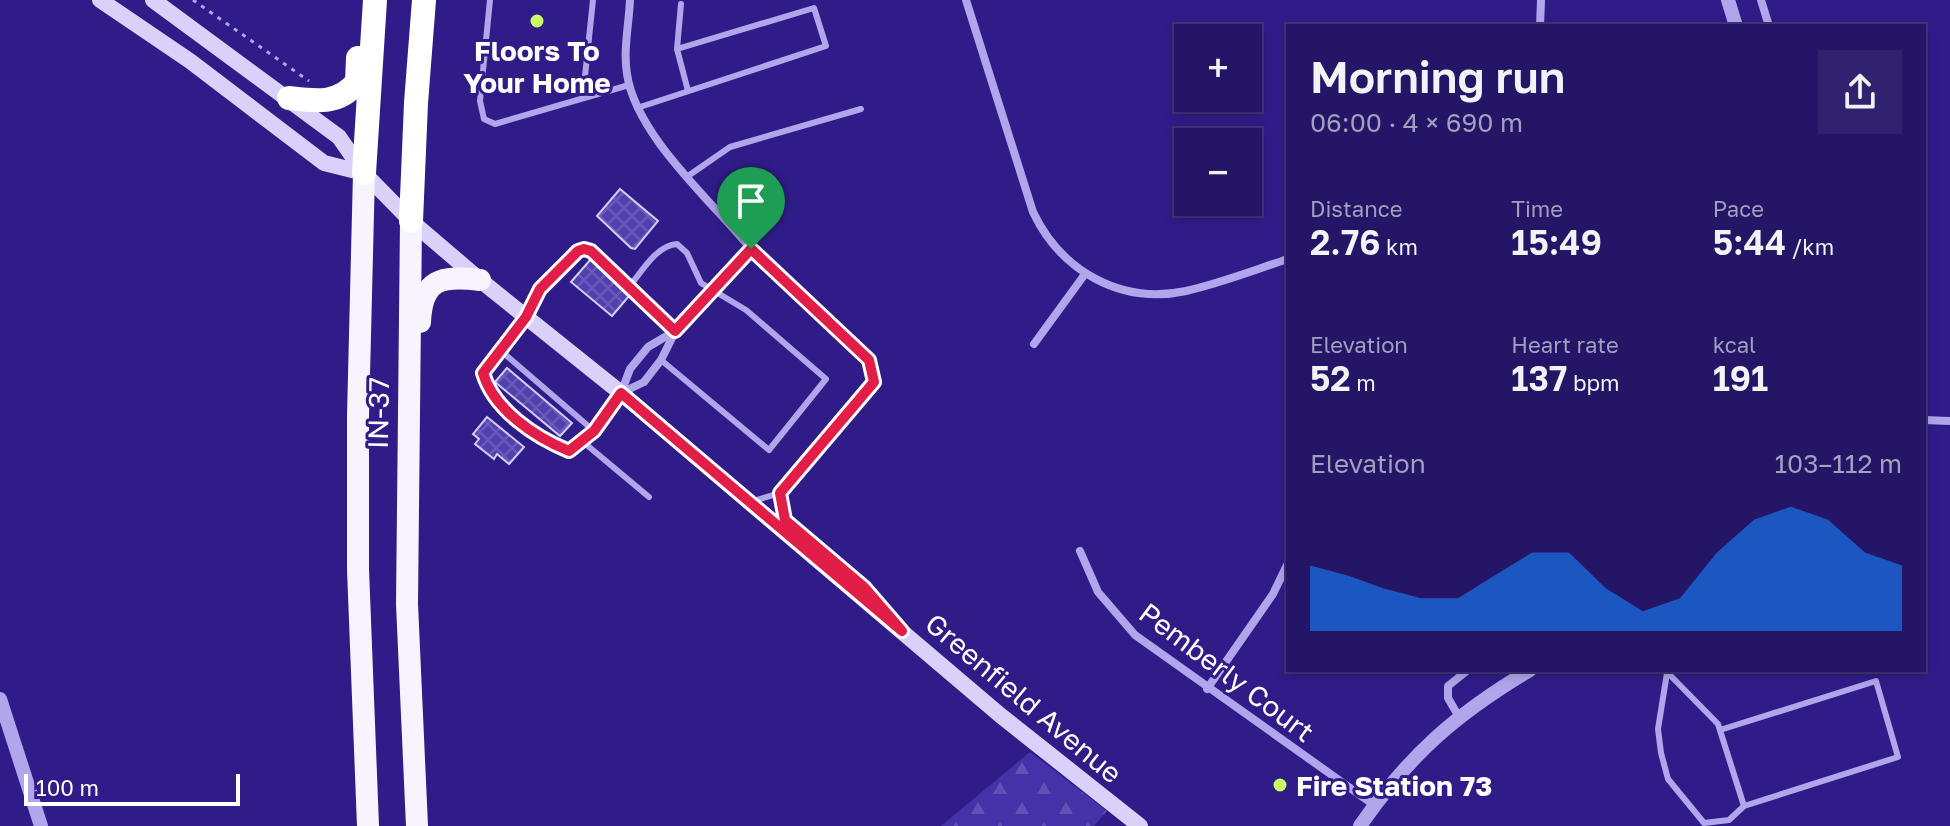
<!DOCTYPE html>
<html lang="en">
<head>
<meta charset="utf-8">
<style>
	body { margin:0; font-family:"Golos Text",sans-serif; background:#30226f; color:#f1f3f6; height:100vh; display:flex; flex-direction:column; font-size:30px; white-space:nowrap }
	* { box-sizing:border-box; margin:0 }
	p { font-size:26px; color:#a39fbf }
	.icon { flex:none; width:44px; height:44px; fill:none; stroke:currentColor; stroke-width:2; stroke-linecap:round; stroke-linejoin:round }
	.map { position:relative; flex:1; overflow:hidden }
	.side { position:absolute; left:1286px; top:24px; width:640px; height:648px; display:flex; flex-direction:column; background:#241566; border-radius:0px; box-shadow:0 4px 12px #0003,0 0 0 2px #41347a }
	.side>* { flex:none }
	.tools { position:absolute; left:1174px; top:24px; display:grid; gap:16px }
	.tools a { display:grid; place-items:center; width:88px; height:88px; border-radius:0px; background:#241566; box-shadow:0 4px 12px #0003,0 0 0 2px #41347a; font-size:40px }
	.scale { position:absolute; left:24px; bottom:20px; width:216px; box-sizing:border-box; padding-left:8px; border:4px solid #fff; border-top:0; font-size:22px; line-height:28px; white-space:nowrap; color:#fff; -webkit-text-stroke:6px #301c88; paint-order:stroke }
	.pin { position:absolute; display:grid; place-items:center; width:68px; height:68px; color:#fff; margin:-82px -34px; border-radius:50% 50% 50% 0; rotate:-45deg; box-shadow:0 0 8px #0007 }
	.pin .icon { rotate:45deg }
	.round { display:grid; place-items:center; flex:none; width:84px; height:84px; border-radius:0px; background:#30226f }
	.head { display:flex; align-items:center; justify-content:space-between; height:136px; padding:0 24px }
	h1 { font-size:44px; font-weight:600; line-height:60px }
	.metrics { display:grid; grid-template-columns:repeat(3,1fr); gap:12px; height:136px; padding:8px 24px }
	.metrics div { display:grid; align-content:center }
	.metrics b { font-size:34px; font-weight:600 }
	.metrics small { font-size:22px; font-weight:400 }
	.metrics p { font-size:22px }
	.chart { height:224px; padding:16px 24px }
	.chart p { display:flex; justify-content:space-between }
	.chart svg { width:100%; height:144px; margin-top:8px; fill:#1a73e8; opacity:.7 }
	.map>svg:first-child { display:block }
</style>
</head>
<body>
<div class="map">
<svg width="1950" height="826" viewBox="0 0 1950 826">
	<defs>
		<pattern id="forest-firs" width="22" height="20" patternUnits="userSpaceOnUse" patternTransform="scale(2)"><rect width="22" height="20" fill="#4632a8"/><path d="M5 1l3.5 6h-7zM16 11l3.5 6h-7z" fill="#6251b5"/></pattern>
		<pattern id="building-cross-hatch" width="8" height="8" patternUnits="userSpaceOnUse" patternTransform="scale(2)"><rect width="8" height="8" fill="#5340af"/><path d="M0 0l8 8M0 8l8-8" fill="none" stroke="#6d5dbb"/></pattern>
	</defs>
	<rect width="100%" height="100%" fill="#301c88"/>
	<polygon fill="url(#forest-firs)" points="1030,752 1107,811 1094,826 941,826"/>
	<g fill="url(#building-cross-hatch)" stroke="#d2cbf9" stroke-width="2">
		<polygon points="620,189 658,221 635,249 631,248 597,216"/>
		<polygon points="591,259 629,296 612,316 571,282"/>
		<polygon points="507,368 572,423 560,436 495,382"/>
		<polygon points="487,417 524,447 509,464 497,454 494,459 475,444 479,439 473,434"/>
	</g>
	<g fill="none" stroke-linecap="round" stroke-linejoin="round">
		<polyline stroke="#b1a5ec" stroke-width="3" stroke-dasharray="4 6" stroke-linecap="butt" points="193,0 309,81"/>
		<g stroke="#b1a5ec" stroke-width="6">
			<polyline points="490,0 480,101 484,119 495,124 629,85"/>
			<polyline points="677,49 681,4"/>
			<polyline points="590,96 585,76 593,0"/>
			<polyline points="637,108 826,46 814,8 677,49 688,91"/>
			<polyline points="688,176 730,147 861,109"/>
			<path d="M630 286C642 271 657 245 677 244L687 253 701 283 746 310 826 379 769 450 661 360"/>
			<polyline points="500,350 594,431"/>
			<path d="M619 396 594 431 569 451C535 437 494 410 483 373L526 317 540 289 578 251H591L675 331"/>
			<polyline points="582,441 649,497"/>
			<polyline points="750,502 780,493 874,382 869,360 751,249"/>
			<polyline points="1665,670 1718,724 1744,806 1729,820 1704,823 1668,779 1661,753 1658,729 1667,673"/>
			<polyline points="1720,730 1876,681 1898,757 1744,806"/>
		</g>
		<g stroke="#b1a5ec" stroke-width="8">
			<path d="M966 0 1033 212C1061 271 1121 305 1186 291 1221 283 1254 270 1288 259"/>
			<polyline points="1761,0 1769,26"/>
			<polyline points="1540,26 1541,0"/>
			<polyline points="1034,344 1085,274"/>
			<path d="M621 393 630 369 648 347 675 331 751 249C712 201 636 136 627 74 623 50 629 24 630 0"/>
			<polyline points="621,393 644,382 661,360 675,332"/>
			<polyline points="1924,420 1950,421"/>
			<polyline points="1080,551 1098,592 1135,635 1374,805"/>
			<polyline points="1207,689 1273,594 1288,563"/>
			<polyline points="1459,717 1448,698 1448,686 1468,670"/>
		</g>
		<g stroke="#b1a5ec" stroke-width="14">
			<polyline points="1728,0 1736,26"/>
			<polyline points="780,493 785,520 864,587 883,609"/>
			<polyline points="0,699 41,826"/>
			<path d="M1360 826C1409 755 1456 714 1530 670"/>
		</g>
		<g stroke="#d9d1f9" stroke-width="16">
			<polyline points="100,0 190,61 324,163 364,173"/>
			<polyline points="153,0 339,137 364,173 411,221 480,280 621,393 1000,715 1140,826"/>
		</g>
		<g stroke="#f7f4ff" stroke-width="22">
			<polyline points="364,173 358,416 358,569 368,826"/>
			<polyline points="411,221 407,604 417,826"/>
			<path d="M420 322C422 279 441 275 480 280"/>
		</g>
		<g stroke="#fff" stroke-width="24">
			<path d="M289 98C315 101 339 105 357 82L358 58"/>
			<polyline points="364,173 375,0"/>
			<polyline points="411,221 416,103 424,0"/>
		</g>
	</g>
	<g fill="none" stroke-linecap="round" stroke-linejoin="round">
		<defs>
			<path id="route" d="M584 249 591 251 675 331 751 249 869 360 874 382 780 493 785 520 864 587 902 631 621 393 594 431 569 451C535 437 494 410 483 373L526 317 540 289 578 251Z"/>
		</defs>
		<use href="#route" stroke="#fff" stroke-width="16"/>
		<use href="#route" stroke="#e11d48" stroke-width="10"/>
	</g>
	<g fill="#cafc63" stroke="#301c88" stroke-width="3">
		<circle cx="537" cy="21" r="8"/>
		<circle cx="1280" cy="785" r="8"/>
	</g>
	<g text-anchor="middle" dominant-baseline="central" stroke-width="6" stroke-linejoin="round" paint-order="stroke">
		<g font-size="28" font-weight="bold" fill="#fff" stroke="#301c88">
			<text x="537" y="50">Floors To<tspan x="537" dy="32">Your Home</tspan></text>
			<text x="1296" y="785" text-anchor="start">Fire Station 73</text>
		</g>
		<g font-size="28" fill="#fff" stroke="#301c88">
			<text transform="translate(378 413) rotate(-89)">IN-37</text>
			<text transform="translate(1227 672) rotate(37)">Pemberly Court</text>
			<text transform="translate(1024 698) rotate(40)">Greenfield Avenue</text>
		</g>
	</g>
</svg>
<div class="tools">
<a>+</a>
<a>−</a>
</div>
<div class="scale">100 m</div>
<div class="pin" style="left:751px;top:249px;background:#1e9e55"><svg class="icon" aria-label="arrive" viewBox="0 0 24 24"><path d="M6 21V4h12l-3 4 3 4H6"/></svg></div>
<section class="side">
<div class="head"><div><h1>Morning run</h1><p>06:00 · 4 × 690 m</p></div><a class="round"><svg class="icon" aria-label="share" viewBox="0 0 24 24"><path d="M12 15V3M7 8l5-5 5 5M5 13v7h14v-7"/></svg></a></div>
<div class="metrics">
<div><p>Distance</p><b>2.76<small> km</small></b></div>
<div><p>Time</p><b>15:49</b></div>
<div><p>Pace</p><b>5:44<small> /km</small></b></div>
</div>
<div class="metrics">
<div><p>Elevation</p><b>52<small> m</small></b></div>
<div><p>Heart rate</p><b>137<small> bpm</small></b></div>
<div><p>kcal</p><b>191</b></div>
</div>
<div class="chart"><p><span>Elevation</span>103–112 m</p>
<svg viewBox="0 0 160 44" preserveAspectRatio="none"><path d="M0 44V24L10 27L20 31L30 34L40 34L50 27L60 20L70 20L80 31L90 38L100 34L110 20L120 10L130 6L140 10L150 20L160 24V44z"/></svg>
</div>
</section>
</div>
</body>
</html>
